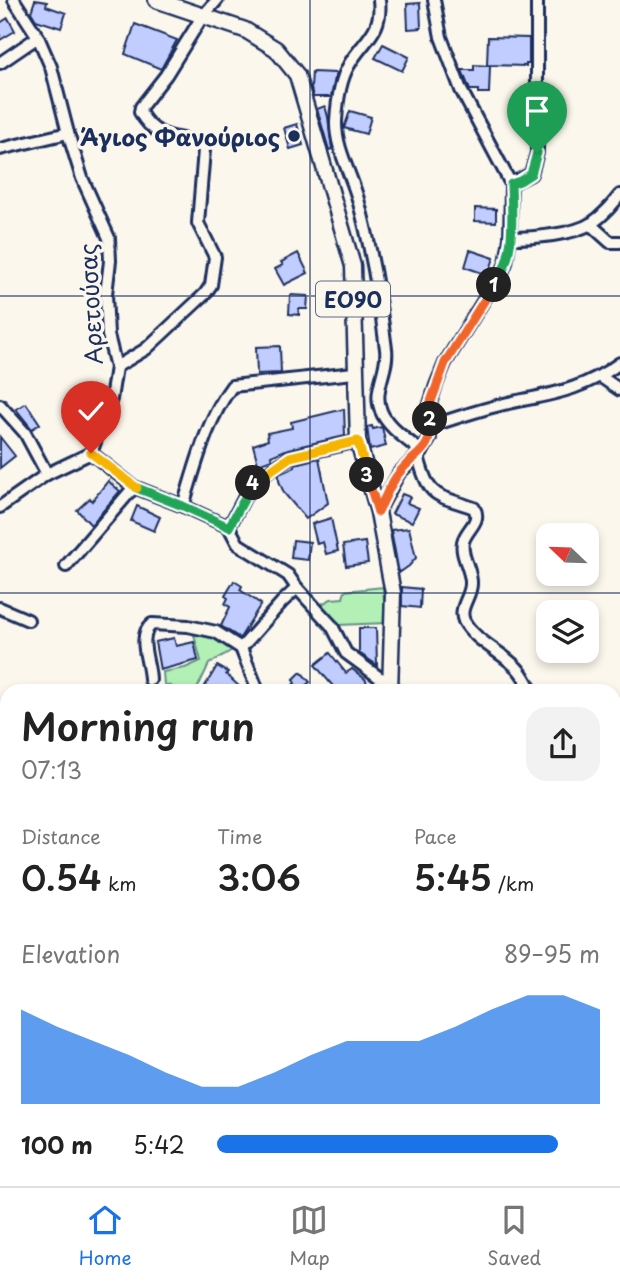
<!DOCTYPE html>
<html lang="en">
<head>
<meta charset="utf-8">
<style>
	body { margin:0; font-family:"Playpen Sans",sans-serif; background:#f2f2f2; color:#222; height:100vh; display:flex; flex-direction:column; font-size:26px; white-space:nowrap }
	* { box-sizing:border-box; margin:0 }
	p { font-size:23px; color:#767676 }
	.icon { flex:none; width:38px; height:38px; fill:none; stroke:currentColor; stroke-width:2; stroke-linecap:round; stroke-linejoin:round }
	.map { position:relative; flex:1; overflow:hidden }
	.drawer { position:absolute; left:0px; top:684px; width:621px; height:502px; display:flex; flex-direction:column; background:#fff; border-radius:21px 21px 0 0; box-shadow:0 4px 10px #0003 }
	.drawer>* { flex:none }
	.needle { width:46px; rotate:293deg }
	.controls { position:absolute; left:536px; top:523px; display:grid; gap:14px }
	.controls a { display:grid; place-items:center; width:63px; height:63px; border-radius:14px; background:#fff; box-shadow:0 4px 10px #0003; font-size:35px }
	.pin { position:absolute; display:grid; place-items:center; width:60px; height:60px; color:#fff; margin:-72px -30px; border-radius:50% 50% 50% 0; rotate:-45deg; box-shadow:0 0 7px #0007 }
	.pin .icon { rotate:45deg }
	.km { position:absolute; width:35px; height:35px; margin:-18px; border-radius:50%; background:#222; color:#fff; font-size:19px; line-height:35px; text-align:center }
	.round { display:grid; place-items:center; flex:none; width:74px; height:74px; border-radius:21px; background:#f2f2f2 }
	.summary { display:flex; align-items:center; justify-content:space-between; height:119px; padding:0 21px }
	h1 { font-size:38px; font-weight:600; line-height:52px }
	.stats { display:grid; grid-template-columns:repeat(3,1fr); gap:10px; height:119px; padding:7px 21px }
	.stats div { display:grid; align-content:center }
	.stats b { font-size:35px; font-weight:600 }
	.stats small { font-size:19px; font-weight:400 }
	.stats p { font-size:19px }
	.chart { height:196px; padding:14px 21px }
	.chart p { display:flex; justify-content:space-between }
	.chart svg { width:100%; height:126px; margin-top:7px; fill:#1a73e8; opacity:.7 }
	ul { padding:0 21px; list-style:none; font-size:23px }
	li { display:grid; grid-template-columns:112px 84px 1fr; align-items:center; height:52px }
	li i { height:18px; border-radius:9px; background:#1a73e8 }
	.menu { display:flex; justify-content:space-around; align-items:center; height:98px; border-top:2px solid #e0e0e0; background:#fff; font-size:19px; color:#767676 }
	.menu a { display:grid; justify-items:center; gap:4px }
	.menu .current { color:#1a73e8 }
	.map>svg:first-child { display:block }
</style>
</head>
<body>
<div class="map">
<svg width="620" height="1186" viewBox="0 0 620 1186">
	<rect width="100%" height="100%" fill="#fbf7ec"/>
	<filter id="ink" filterUnits="userSpaceOnUse"><feTurbulence type="fractalNoise" baseFrequency=".0143" numOctaves="2"/><feDisplacementMap in="SourceGraphic" scale="14" xChannelSelector="R" yChannelSelector="G"/><feConvolveMatrix kernelMatrix="1 2 1 2 8 2 1 2 1" color-interpolation-filters="sRGB"/></filter>
	<g filter="url(#ink)">
		<g fill="#b2f0b6" stroke="#66908a" stroke-width="2">
			<polygon points="383,587 386,623 338,625 320,605 331,599 343,598 345,591"/>
			<polygon points="203,632 218,637 234,649 209,664 197,689 184,691 164,684 163,672 185,668 201,661 194,635"/>
		</g>
		<g fill="#c2cdff" stroke="#1b2f5e" stroke-width="2">
			<polygon points="35,0 47,2 46,6 66,13 61,28 36,20 31,12"/>
			<polygon points="420,3 421,28 408,29 407,4"/>
			<polygon points="8,18 15,31 0,40 0,23"/>
			<polygon points="135,24 177,40 161,69 125,54"/>
			<polygon points="488,37 529,38 529,64 526,64 526,66 487,65"/>
			<polygon points="383,44 409,57 402,71 375,58"/>
			<polygon points="474,65 490,66 489,93 478,93 478,90 470,90 462,70 474,70"/>
			<polygon points="312,72 336,73 331,97 313,97 311,88"/>
			<polygon points="325,106 328,117 332,149 329,150 317,109"/>
			<polygon points="350,111 371,117 366,134 344,128"/>
			<polygon points="297,124 303,145 290,149 284,128"/>
			<polygon points="475,208 496,209 496,222 475,221"/>
			<polygon points="470,250 494,258 488,275 465,267"/>
			<polygon points="298,253 308,273 284,285 275,269 283,265 281,262"/>
			<polygon points="290,295 308,296 307,309 299,309 299,315 289,314"/>
			<polygon points="280,346 281,373 257,374 256,347"/>
			<polygon points="26,403 40,424 32,429 16,409"/>
			<polygon points="344,409 345,436 288,449 271,456 272,459 258,464 253,445 268,440 267,433 292,428 291,422"/>
			<polygon points="372,426 373,429 382,427 386,446 370,450 367,427"/>
			<polygon points="0,437 15,456 0,468"/>
			<polygon points="319,458 328,503 306,519 284,493 279,481 279,474 295,467 295,464"/>
			<polygon points="108,481 120,491 91,525 77,510 90,498 92,501"/>
			<polygon points="402,494 410,497 407,503 419,508 412,522 392,514"/>
			<polygon points="137,506 160,517 154,531 131,521"/>
			<polygon points="331,518 338,551 326,554 323,542 317,544 312,524"/>
			<polygon points="409,528 416,558 409,566 399,573 391,530"/>
			<polygon points="293,540 310,542 308,560 291,558"/>
			<polygon points="365,542 368,563 346,566 343,545"/>
			<polygon points="234,581 242,586 240,590 261,604 240,638 221,626 230,607 225,604 228,598 225,596"/>
			<polygon points="402,587 421,589 420,608 402,606"/>
			<polygon points="359,628 376,628 377,665 359,653"/>
			<polygon points="174,638 176,646 194,642 198,660 160,670 155,642"/>
			<polygon points="330,653 346,673 352,669 365,679 371,691 337,691 315,665"/>
			<polygon points="217,666 228,672 226,674 244,691 202,691"/>
			<polygon points="301,672 310,682 298,691 286,691 295,683 293,680"/>
		</g>
		<g fill="none" stroke-linecap="round" stroke-linejoin="round">
			<defs>
				<g id="minor">
					<polyline points="14,0 38,37 51,67 68,133 82,178 109,238 110,261 106,294 108,335 116,367 111,399 91,453"/>
					<path d="M379 0C383 33 363 40 349 65 340 80 337 104 336 121 335 149 353 177 359 203 372 251 380 300 386 349 389 370 372 390 381 411 387 427 409 441 422 452"/>
					<polyline points="0,63 38,37"/>
					<polyline points="0,149 68,133"/>
					<polyline points="511,184 531,174 537,153 537,0"/>
					<polyline points="590,224 610,242 620,242"/>
					<path d="M510 238C533 238 573 235 592 223 604 215 612 205 620 195"/>
					<path d="M116 367 146 349 205 294 211 285 215 257 198 223 204 150C194 131 160 149 140 112L141 107 166 75 202 17 217 0"/>
					<polyline points="601,377 620,390"/>
					<polyline points="0,405 25,433 47,474"/>
					<path d="M431 426C455 418 479 410 504 404 549 394 580 392 620 363"/>
					<polyline points="91,453 134,487 183,506 229,527 238,544 288,575 297,588 332,626 346,653 380,678 390,680"/>
					<path d="M418 456C429 499 435 494 474 508 482 522 466 529 463 542 460 556 472 570 471 584 471 597 458 608 464 621 475 641 502 652 517 668 524 675 527 684 532 691"/>
					<path d="M183 506C196 465 206 421 232 386L354 373"/>
					<polyline points="0,507 47,474 91,453"/>
					<polyline points="378,512 399,473 422,452 430,438 429,407 436,385 445,363 487,295 499,279 506,263 510,238 511,184 461,90 441,37 434,0"/>
					<polyline points="229,527 252,483 290,457 358,441"/>
					<polyline points="66,566 134,487"/>
					<polyline points="0,608 28,620"/>
					<polyline points="241,648 282,602 297,588"/>
					<path d="M150 680C150 662 136 637 152 624L188 626 216 632 241 648 258 691"/>
					<polyline points="614,785 620,787"/>
					<polyline points="0,815 7,817"/>
					<polyline points="614,943 620,935"/>
					<polyline points="0,1010 7,1012"/>
					<polyline points="402,1180 412,1186"/>
				</g>
				<g id="major">
					<polyline points="156,0 245,30 276,49 297,75 353,266 358,441 378,512 393,593 390,691"/>
					<polyline points="614,1102 620,1105"/>
				</g>
			</defs>
			<use href="#minor" stroke="#1b2f5e" stroke-width="16"/>
			<use href="#major" stroke="#1b2f5e" stroke-width="19"/>
			<use href="#minor" stroke="#fbf7ec" stroke-width="10"/>
			<use href="#major" stroke="#fbf7ec" stroke-width="14"/>
		</g>
	</g>
	<g fill="none" stroke-linecap="round" stroke-linejoin="round" filter="url(#ink)">
		<defs>
			<path id="split-1" d="M494 285C516 259 512 216 511 184L520 181 531 174 537 153"/>
			<polyline id="split-2" points="430,419 429,407 445,363 494,285"/>
			<path id="split-3" d="M367 475 378 512C384 500 390 484 399 473 416 451 433 453 430 419"/>
			<polyline id="split-4" points="253,483 290,457 358,441 367,475"/>
			<polyline id="split-5" points="137,488 183,506 229,527 253,483"/>
			<polyline id="split-6" points="91,453 137,488"/>
		</defs>
		<use href="#split-1" stroke="#fff" stroke-width="14"/>
		<use href="#split-2" stroke="#fff" stroke-width="14"/>
		<use href="#split-3" stroke="#fff" stroke-width="14"/>
		<use href="#split-4" stroke="#fff" stroke-width="14"/>
		<use href="#split-5" stroke="#fff" stroke-width="14"/>
		<use href="#split-6" stroke="#fff" stroke-width="14"/>
		<use href="#split-1" stroke="#22a559" stroke-width="9"/>
		<use href="#split-2" stroke="#f0652b" stroke-width="9"/>
		<use href="#split-3" stroke="#f0652b" stroke-width="9"/>
		<use href="#split-4" stroke="#f5b400" stroke-width="9"/>
		<use href="#split-5" stroke="#22a559" stroke-width="9"/>
		<use href="#split-6" stroke="#f5b400" stroke-width="9"/>
	</g>
	<path fill="none" stroke="#1b2f5e" stroke-width="2" stroke-opacity="0.55" d="M310 0V691M0 296H620M0 593H620M0 889H7M614 889H620M310 1180V1186"/>
	<circle fill="#1b2f5e" stroke="#fbf7ec" stroke-width="2.5" cx="294" cy="136" r="7"/>
	<g text-anchor="middle" dominant-baseline="central" stroke-width="7" stroke-linejoin="round" paint-order="stroke">
		<rect fill="#fbf7ec" stroke="#5e6b89" stroke-width="2" x="316" y="281.5" width="74" height="35" rx="5"/>
		<g font-size="21" font-weight="bold" fill="#1b2f5e">
			<text x="353" y="299">ΕΟ90</text>
		</g>
		<g font-size="23" font-weight="bold" fill="#1b2f5e" stroke="#fbf7ec" text-anchor="end">
			<text x="280" y="136">Άγιος Φανούριος</text>
		</g>
		<g font-size="23" fill="#1b2f5e" stroke="#fbf7ec">
			<text transform="translate(90 304) rotate(-93)">Αρετούσας</text>
		</g>
	</g>
</svg>
<div class="controls">
<a><svg class="needle" viewBox="-14 -14 28 28"><path d="M0-13l5 13h-10z" fill="#e53935"/><path d="M0 13l5-13h-10z" fill="#767676"/></svg></a>
<a><svg class="icon" aria-label="layers" viewBox="0 0 24 24"><path d="M12 4l9 5-9 5-9-5zM3 14l9 5 9-5"/></svg></a>
</div>
<div class="pin" style="left:537px;top:153px;background:#1e9e55"><svg class="icon" aria-label="arrive" viewBox="0 0 24 24"><path d="M6 21V4h12l-3 4 3 4H6"/></svg></div>
<div class="pin" style="left:91px;top:453px;background:#d93025"><svg class="icon" aria-label="check" viewBox="0 0 24 24"><path d="M5 12l5 5 9-10"/></svg></div>
<b class="km" style="left:494px;top:285px">1</b>
<b class="km" style="left:430px;top:419px">2</b>
<b class="km" style="left:367px;top:475px">3</b>
<b class="km" style="left:253px;top:483px">4</b>
<section class="drawer">
<div class="summary"><div><h1>Morning run</h1><p>07:13</p></div><a class="round"><svg class="icon" aria-label="share" viewBox="0 0 24 24"><path d="M12 15V3M7 8l5-5 5 5M5 13v7h14v-7"/></svg></a></div>
<div class="stats">
<div><p>Distance</p><b>0.54<small> km</small></b></div>
<div><p>Time</p><b>3:06</b></div>
<div><p>Pace</p><b>5:45<small> /km</small></b></div>
</div>
<div class="chart"><p><span>Elevation</span>89–95 m</p>
<svg viewBox="0 0 160 44" preserveAspectRatio="none"><path d="M0 44V11L10 17L20 22L30 27L40 33L50 38L60 38L70 33L80 27L90 22L100 22L110 22L120 17L130 11L140 6L150 6L160 11V44z"/></svg>
</div>
<ul>
<li><b>100 m</b>5:42<i style="width:89%"></i></li>
</ul>
</section>
</div>
<nav class="menu">
<a class="current"><svg class="icon" aria-label="home" viewBox="0 0 24 24"><path d="M3 11l9-7 9 7M6 9v11h12V9"/></svg>Home</a>
<a><svg class="icon" aria-label="map" viewBox="0 0 24 24"><path d="M3 6l6-2 6 2 6-2v14l-6 2-6-2-6 2zM9 4v14M15 6v14"/></svg>Map</a>
<a><svg class="icon" aria-label="saved" viewBox="0 0 24 24"><path d="M7 4h10v16l-5-4-5 4z"/></svg>Saved</a>
</nav>
</body>
</html>
